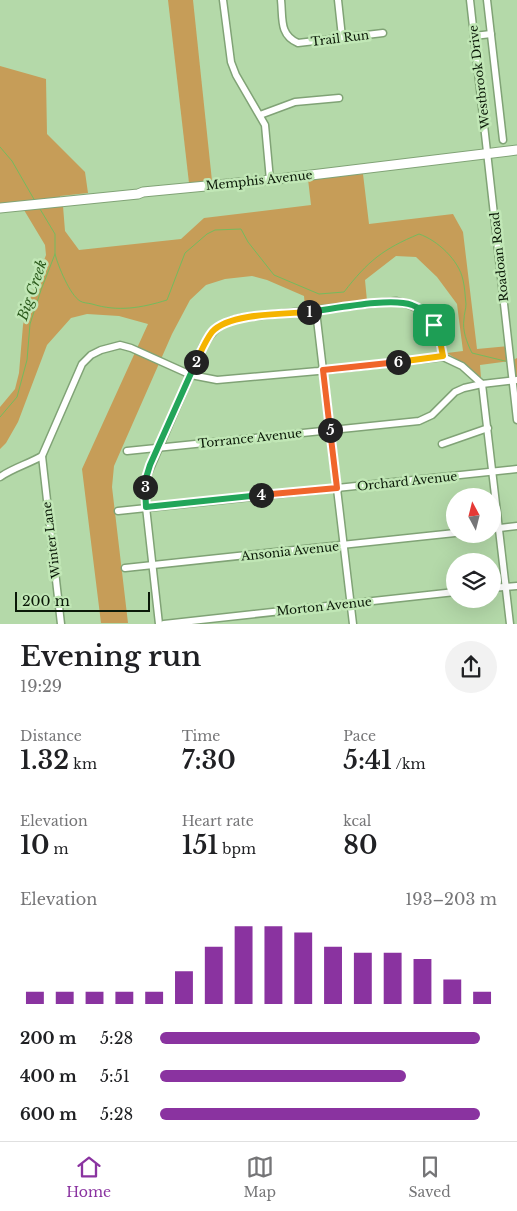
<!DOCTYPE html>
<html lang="en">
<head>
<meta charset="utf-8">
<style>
	body { margin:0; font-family:"Libre Baskerville",serif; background:#f2f2f2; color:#202124; height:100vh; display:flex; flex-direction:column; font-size:19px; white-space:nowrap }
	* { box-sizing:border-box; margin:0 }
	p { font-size:16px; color:#757577 }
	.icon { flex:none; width:28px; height:28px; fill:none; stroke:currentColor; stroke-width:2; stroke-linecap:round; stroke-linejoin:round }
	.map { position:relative; height:624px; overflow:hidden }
	.sheet { display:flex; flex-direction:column; background:#fff; flex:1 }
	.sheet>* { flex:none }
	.needle { width:32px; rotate:353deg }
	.tools { position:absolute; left:446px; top:488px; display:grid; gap:10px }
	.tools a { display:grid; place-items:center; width:55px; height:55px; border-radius:50%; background:#fff; box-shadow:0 5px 20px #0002; font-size:25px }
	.scale { position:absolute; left:15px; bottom:12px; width:135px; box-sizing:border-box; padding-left:5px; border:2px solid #0a1807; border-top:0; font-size:14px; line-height:18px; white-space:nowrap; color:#0a1807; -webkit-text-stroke:4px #c1e7b6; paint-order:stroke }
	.pin { position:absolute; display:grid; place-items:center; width:42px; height:42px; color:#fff; margin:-21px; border-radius:10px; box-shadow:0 2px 8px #0006 }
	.km { position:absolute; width:25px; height:25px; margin:-12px; border-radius:50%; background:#222; color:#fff; font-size:14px; line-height:25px; text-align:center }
	.round { display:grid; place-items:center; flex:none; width:52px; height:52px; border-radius:26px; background:#f2f2f2 }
	.head { display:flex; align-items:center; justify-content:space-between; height:85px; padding:0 20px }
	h1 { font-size:28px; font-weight:600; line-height:38px }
	.metrics { display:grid; grid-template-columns:repeat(3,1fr); gap:8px; height:85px; padding:5px 20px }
	.metrics div { display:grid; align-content:center }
	.metrics b { font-size:25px; font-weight:600 }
	.metrics small { font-size:14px; font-weight:400 }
	.metrics p { font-size:14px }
	.chart { height:140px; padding:10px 20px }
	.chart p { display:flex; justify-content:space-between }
	.chart svg { width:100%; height:90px; margin-top:5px; stroke:#8a33a0; stroke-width:6 }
	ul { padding:0 20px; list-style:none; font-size:16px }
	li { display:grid; grid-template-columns:80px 60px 1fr; align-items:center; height:38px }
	li i { height:12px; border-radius:6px; background:#8a33a0 }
	.menu { display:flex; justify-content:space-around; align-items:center; height:70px; border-top:1px solid #e0e0e0; background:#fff; font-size:14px; color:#757577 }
	.menu a { display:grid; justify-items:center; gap:2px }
	.menu .selected { color:#8a33a0 }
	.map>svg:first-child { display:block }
</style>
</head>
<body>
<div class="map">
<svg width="517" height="624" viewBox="0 0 517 624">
	<rect width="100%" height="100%" fill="#b4d9a9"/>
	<g fill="#c69d58">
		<polygon points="168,0 193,0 212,181 189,183"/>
		<polygon points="0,66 46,79 47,134 85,172 88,193 60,196 60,202 0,208"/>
		<polygon points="363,174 369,224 453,214 463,232 477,349 509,346 511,361 517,358 517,391 513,391 510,361 480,365 481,378 463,363 447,353 463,351 457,304 437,277 416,257 396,256 365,280 367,301 305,308 304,296 267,280 252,276 225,279 206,285 190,300 172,334 114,466 112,487 128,623 101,623 82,469 148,324 119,316 87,314 71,318 47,345 18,422 6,443 0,449 0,407 15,389 19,373 23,325 29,301 46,255 45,245 24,210 63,206 65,231 79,250 181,239 204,218 311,205 308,179"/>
	</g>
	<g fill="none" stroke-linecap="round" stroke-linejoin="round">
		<g stroke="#74bb5e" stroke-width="1">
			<polyline points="0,147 12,161 35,201"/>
			<path d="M55 254C58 266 70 295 80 301 83 303 88 303 92 304 118 312 141 308 167 300L185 253 207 234 215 230 241 229 248 242 274 275 319 294 344 292C368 261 383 249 419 234 437 240 459 260 463 280 465 288 465 296 466 304 466 309 464 314 464 319 462 330 467 343 472 353L509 362"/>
			<polyline points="0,417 17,397 27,360 30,324 41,290 55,254 55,234 40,209"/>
		</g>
		<defs>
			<g id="minor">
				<polyline points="223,0 231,62 236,75 265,125 270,180"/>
				<path d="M281 0C283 18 279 35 298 43L383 33"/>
				<polyline points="338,0 342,37"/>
				<polyline points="470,0 517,420"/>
				<polyline points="487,0 503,140"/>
				<polyline points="474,36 491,34"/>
				<polyline points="260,115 295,102 339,98"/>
				<polyline points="316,311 353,624"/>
				<polyline points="442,444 488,428"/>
				<polyline points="127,451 419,421 432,415 455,392 464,388 482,384 510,624"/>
				<polyline points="42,456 61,624"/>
				<path d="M0 477C13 468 28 464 42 456L82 364 91 355 101 350 120 345 131 348 191 375 217 380 318 371 443 357 462 366 482 384 517 380"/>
				<polyline points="118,511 517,469"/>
				<polyline points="492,529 517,526"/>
				<polyline points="125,568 455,533"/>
				<polyline points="492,588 517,586"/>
				<path d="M159 624 146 507V478L203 346C214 329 220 323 240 318L396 301C431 309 437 323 443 357"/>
				<polyline points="164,624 455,592"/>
			</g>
			<polyline id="major" points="0,208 138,194 143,192 270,180 517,150"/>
		</defs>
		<use href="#minor" stroke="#80a376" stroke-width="9"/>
		<use href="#major" stroke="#80a376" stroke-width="11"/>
		<use href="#minor" stroke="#fff" stroke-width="6"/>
		<use href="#major" stroke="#fff" stroke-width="9"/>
	</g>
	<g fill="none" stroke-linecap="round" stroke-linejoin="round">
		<defs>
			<path id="split-1" d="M309 312C334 309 390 297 412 305 422 308 429 317 434 325"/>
			<path id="split-2" d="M196 362C201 352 205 341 212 332 229 313 284 314 309 312"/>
			<polyline id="split-3" points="145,487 146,478 150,465 196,362"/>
			<polyline id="split-4" points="145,487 146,507 261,495"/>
			<polyline id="split-5" points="261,495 337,488 330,430"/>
			<polyline id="split-6" points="330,430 323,370 398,362"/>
			<polyline id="split-7" points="398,362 443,356 439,336 434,325"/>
		</defs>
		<use href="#split-1" stroke="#fff" stroke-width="10"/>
		<use href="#split-2" stroke="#fff" stroke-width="10"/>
		<use href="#split-3" stroke="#fff" stroke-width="10"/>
		<use href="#split-4" stroke="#fff" stroke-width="10"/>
		<use href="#split-5" stroke="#fff" stroke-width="10"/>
		<use href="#split-6" stroke="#fff" stroke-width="10"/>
		<use href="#split-7" stroke="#fff" stroke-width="10"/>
		<use href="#split-1" stroke="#22a559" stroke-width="6"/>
		<use href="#split-2" stroke="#f5b400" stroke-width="6"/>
		<use href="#split-3" stroke="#22a559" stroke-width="6"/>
		<use href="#split-4" stroke="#22a559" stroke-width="6"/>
		<use href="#split-5" stroke="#f0652b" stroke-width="6"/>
		<use href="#split-6" stroke="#f0652b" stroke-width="6"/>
		<use href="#split-7" stroke="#f5b400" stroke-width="6"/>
	</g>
	<g text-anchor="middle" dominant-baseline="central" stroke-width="5" stroke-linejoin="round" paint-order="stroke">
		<g font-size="12" fill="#0a1807" stroke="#c1e7b6">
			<text transform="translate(340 38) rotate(-7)">Trail Run</text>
			<text transform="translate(479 77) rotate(-97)">Westbrook Drive</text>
			<text transform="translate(259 180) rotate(-6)">Memphis Avenue</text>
			<text transform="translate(499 257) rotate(-96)">Roadoan Road</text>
			<text transform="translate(250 438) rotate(-6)">Torrance Avenue</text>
			<text transform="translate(407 481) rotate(-6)">Orchard Avenue</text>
			<text transform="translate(51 540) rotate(-97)">Winter Lane</text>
			<text transform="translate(290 551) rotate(-6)">Ansonia Avenue</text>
			<text transform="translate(324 606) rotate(-6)">Morton Avenue</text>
		</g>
		<g font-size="14" font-style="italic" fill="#2c5b1d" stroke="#c1e7b6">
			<text transform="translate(32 290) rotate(-71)">Big Creek</text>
		</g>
	</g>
</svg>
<div class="tools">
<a><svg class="needle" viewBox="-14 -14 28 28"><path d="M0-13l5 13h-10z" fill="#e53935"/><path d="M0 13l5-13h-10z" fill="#757577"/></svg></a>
<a><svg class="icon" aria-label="layers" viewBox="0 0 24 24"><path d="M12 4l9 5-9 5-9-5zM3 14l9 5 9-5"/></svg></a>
</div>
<div class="scale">200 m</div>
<div class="pin" style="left:434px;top:325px;background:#1e9e55"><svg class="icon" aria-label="arrive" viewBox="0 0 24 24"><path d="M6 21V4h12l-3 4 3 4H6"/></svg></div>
<b class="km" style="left:309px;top:312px">1</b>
<b class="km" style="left:196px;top:362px">2</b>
<b class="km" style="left:145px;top:487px">3</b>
<b class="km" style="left:261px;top:495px">4</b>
<b class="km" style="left:330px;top:430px">5</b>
<b class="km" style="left:398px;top:362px">6</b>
</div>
<section class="sheet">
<div class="head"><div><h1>Evening run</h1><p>19:29</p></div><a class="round"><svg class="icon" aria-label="share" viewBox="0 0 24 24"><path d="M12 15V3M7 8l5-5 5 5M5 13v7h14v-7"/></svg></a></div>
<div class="metrics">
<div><p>Distance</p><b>1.32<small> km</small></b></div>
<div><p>Time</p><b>7:30</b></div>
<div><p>Pace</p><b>5:41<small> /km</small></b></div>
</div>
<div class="metrics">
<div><p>Elevation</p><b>10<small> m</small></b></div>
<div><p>Heart rate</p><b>151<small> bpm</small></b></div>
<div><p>kcal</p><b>80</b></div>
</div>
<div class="chart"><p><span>Elevation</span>193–203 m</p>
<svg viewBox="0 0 160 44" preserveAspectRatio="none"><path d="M5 44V38M15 44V38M25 44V38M35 44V38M45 44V38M55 44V28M65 44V16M75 44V6M85 44V6M95 44V9M105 44V16M115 44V19M125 44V19M135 44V22M145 44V32M155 44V38"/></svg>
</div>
<ul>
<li><b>200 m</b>5:28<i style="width:95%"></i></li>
<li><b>400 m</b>5:51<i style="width:73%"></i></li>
<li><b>600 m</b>5:28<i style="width:95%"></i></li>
</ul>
</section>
<nav class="menu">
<a class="selected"><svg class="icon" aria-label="home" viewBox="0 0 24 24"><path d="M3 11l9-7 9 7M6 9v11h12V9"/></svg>Home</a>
<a><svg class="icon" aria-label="map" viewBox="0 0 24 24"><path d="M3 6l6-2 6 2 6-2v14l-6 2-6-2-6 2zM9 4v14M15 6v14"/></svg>Map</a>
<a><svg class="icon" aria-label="saved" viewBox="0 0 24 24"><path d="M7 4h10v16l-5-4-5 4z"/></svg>Saved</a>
</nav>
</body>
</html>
